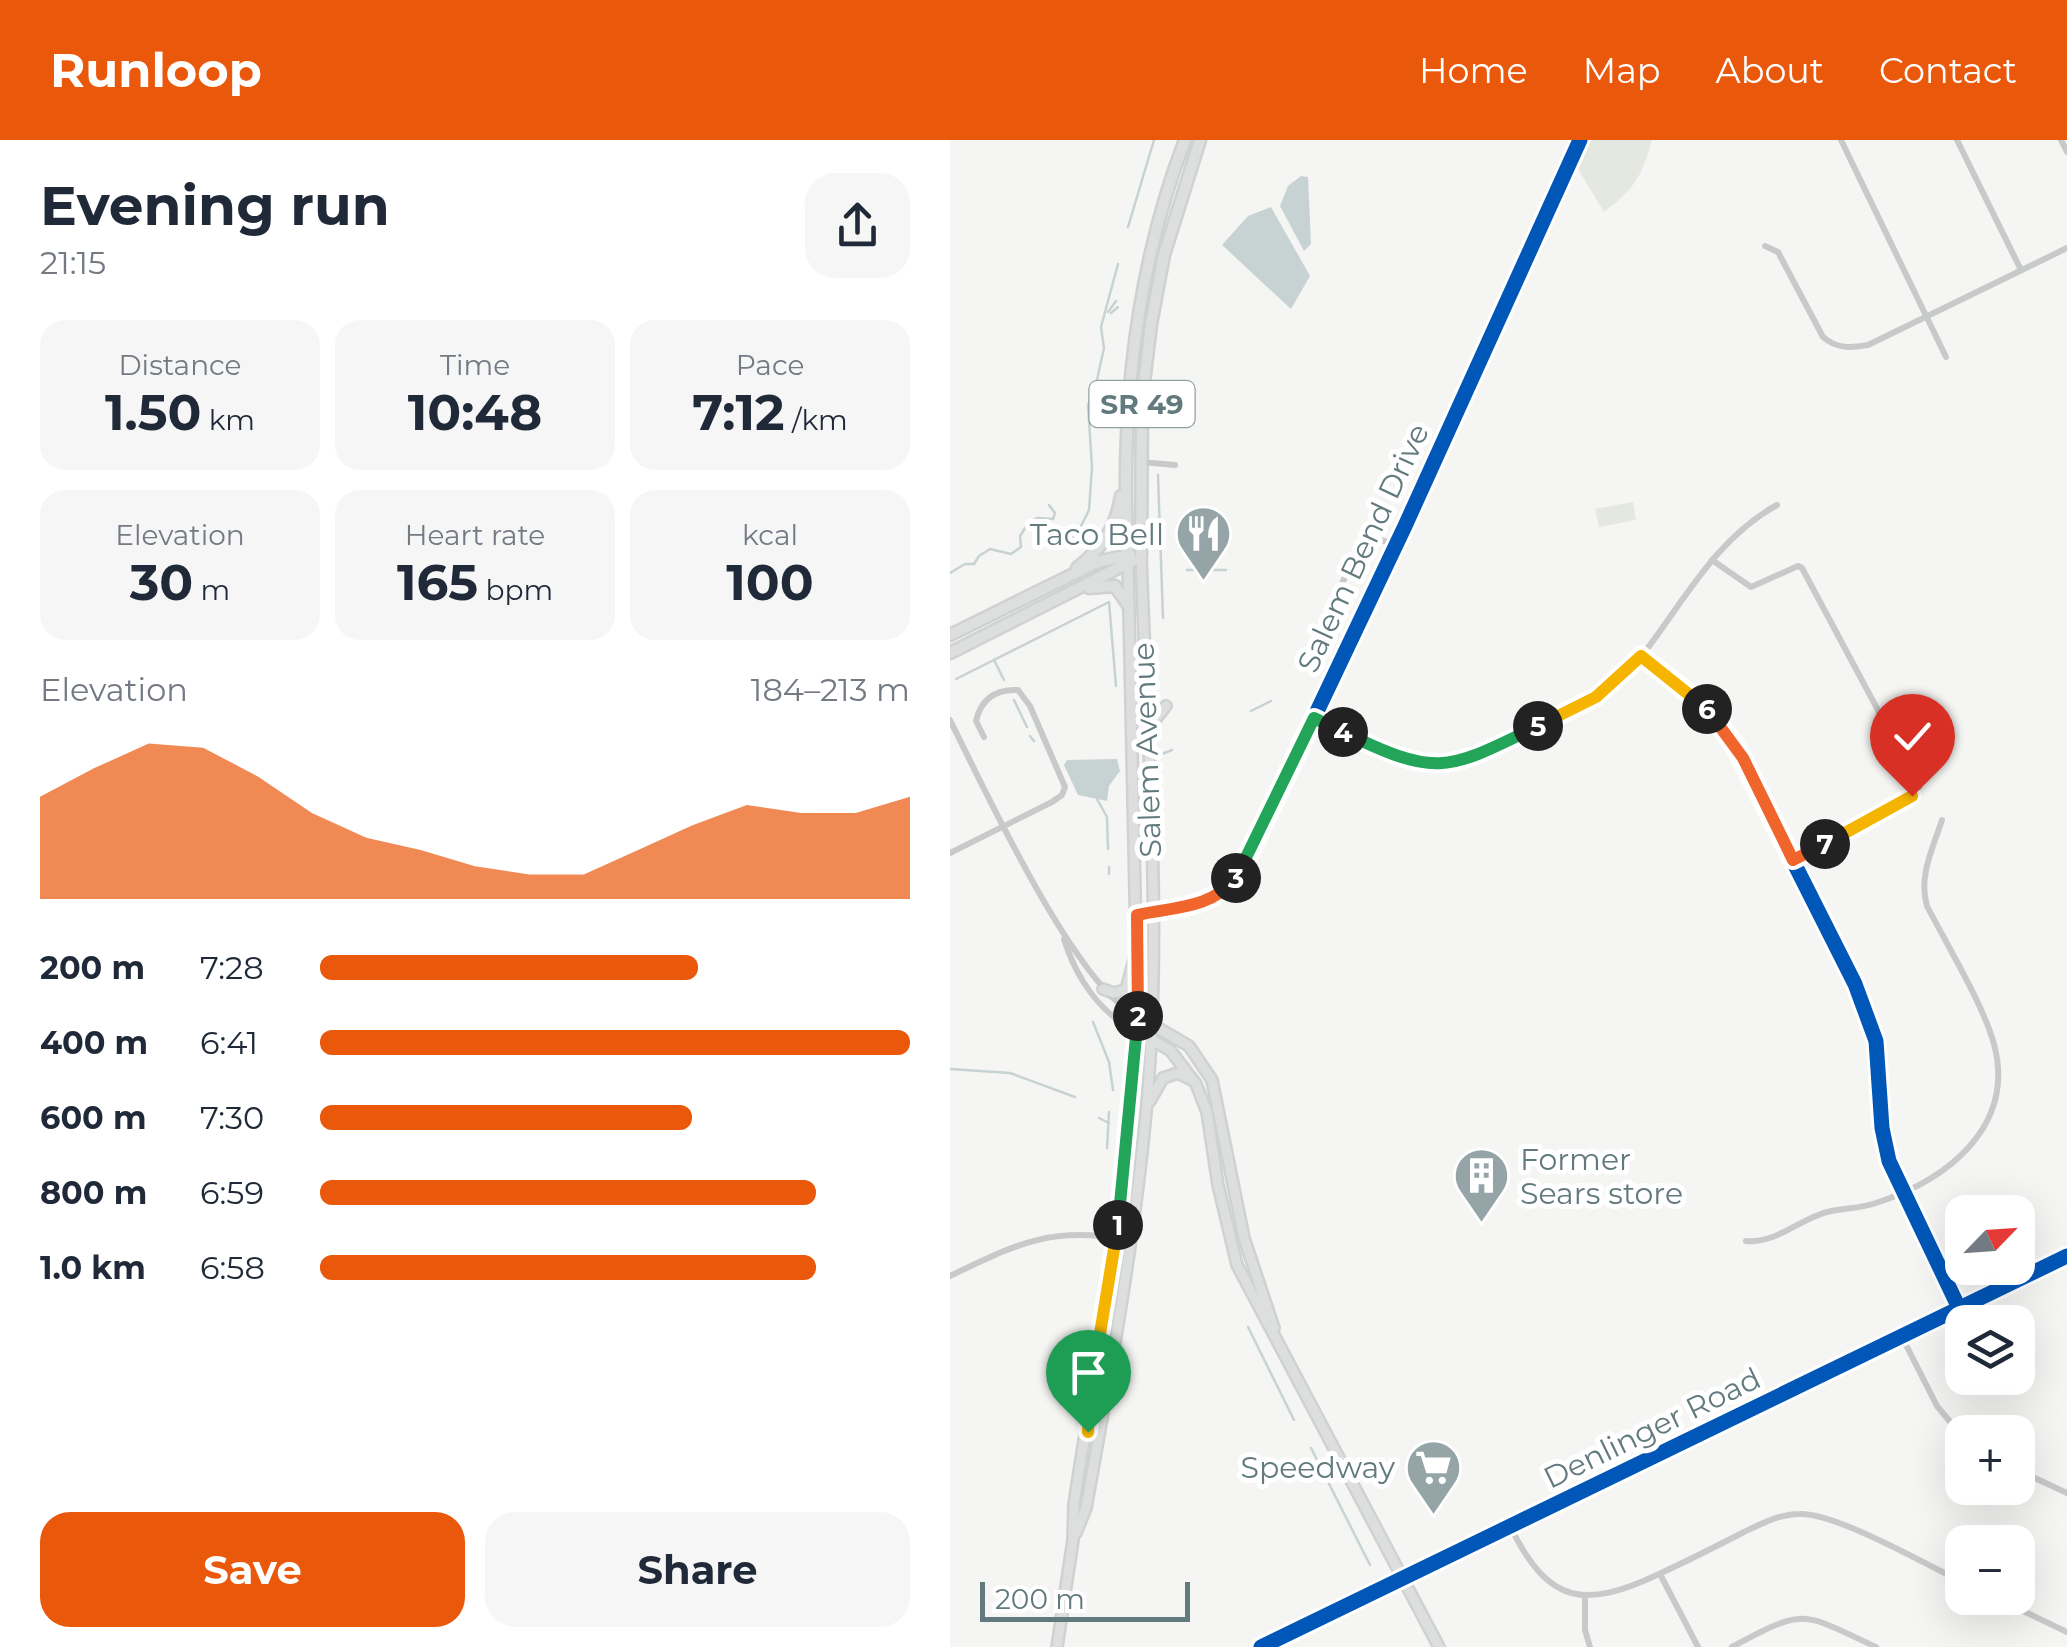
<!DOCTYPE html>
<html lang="en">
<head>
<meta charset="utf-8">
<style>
	body { margin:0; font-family:Montserrat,sans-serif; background:#f6f6f7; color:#1f2937; height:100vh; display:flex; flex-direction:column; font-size:38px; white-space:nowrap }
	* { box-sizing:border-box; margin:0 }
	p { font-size:32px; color:#747a83 }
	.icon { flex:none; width:55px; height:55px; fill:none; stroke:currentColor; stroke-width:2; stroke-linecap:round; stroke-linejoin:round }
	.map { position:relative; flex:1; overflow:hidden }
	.details { display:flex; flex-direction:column; background:#fff; width:950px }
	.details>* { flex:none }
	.needle { width:65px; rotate:65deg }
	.controls { position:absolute; left:995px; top:1055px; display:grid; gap:20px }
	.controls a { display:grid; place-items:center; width:90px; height:90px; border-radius:20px; background:#fff; box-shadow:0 10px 40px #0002; font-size:50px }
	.scale { position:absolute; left:30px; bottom:25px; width:210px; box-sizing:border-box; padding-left:10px; border:5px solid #627a7e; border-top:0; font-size:28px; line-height:35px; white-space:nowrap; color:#627a7e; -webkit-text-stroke:8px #fff; paint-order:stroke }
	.pin { position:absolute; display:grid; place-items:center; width:85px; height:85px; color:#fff; margin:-102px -42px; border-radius:50% 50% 50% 0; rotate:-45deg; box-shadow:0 0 10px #0007 }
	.pin .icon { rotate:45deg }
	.km { position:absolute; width:50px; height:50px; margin:-25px; border-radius:50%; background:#222; color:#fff; font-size:28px; line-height:50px; text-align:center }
	.round { display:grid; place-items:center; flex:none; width:105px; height:105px; border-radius:30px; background:#f6f6f7 }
	.headline { display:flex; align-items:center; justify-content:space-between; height:170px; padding:0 40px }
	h1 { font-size:55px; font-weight:700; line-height:75px }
	.figures { display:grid; grid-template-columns:repeat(3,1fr); gap:15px; height:170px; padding:10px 40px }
	.figures div { display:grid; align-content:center; border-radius:25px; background:#f6f6f7; text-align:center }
	.figures b { font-size:50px; font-weight:700 }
	.figures small { font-size:28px; font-weight:400 }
	.figures p { font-size:28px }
	.chart { height:280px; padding:20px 40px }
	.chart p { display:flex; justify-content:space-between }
	.chart svg { width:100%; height:180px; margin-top:10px; fill:#ea580c; opacity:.7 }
	.cta { display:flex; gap:20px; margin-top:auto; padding:20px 40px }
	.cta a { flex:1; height:115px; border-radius:30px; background:#ea580c; color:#fff; font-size:40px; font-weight:700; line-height:115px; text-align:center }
	.cta a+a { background:#f6f6f7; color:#1f2937 }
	ul { padding:0 40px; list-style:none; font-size:32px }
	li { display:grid; grid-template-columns:160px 120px 1fr; align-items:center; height:75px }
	li i { height:25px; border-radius:12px; background:#ea580c }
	header { display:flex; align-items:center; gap:60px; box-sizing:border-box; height:140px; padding:0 50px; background:#ea580c; color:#fff }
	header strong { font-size:48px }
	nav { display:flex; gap:55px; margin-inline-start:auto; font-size:35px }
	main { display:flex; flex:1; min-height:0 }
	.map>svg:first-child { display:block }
</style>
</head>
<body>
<header>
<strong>Runloop</strong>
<nav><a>Home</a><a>Map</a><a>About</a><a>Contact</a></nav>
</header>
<main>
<section class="details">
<div class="headline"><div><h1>Evening run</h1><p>21:15</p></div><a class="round"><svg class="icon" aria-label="share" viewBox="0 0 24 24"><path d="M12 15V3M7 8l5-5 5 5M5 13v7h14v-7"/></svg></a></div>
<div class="figures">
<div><p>Distance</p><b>1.50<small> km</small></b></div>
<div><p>Time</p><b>10:48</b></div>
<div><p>Pace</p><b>7:12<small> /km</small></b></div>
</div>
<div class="figures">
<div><p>Elevation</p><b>30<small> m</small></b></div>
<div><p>Heart rate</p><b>165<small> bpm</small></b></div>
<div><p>kcal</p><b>100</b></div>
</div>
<div class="chart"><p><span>Elevation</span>184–213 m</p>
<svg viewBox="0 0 160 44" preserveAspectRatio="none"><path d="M0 44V19L10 12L20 6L30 7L40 14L50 23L60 29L70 32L80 36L90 38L100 38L110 32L120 26L130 21L140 23L150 23L160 19V44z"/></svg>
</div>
<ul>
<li><b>200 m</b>7:28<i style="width:64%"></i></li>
<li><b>400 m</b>6:41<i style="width:100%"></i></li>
<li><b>600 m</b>7:30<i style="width:63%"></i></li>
<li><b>800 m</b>6:59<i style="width:84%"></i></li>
<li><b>1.0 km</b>6:58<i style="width:84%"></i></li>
</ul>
<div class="cta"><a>Save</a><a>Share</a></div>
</section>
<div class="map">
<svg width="1117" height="1507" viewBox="0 0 1117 1507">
	<rect width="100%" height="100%" fill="#f5f5f4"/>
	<g fill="#e5e7e1">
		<path d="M641 0H702C691 38 685 48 654 72L628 29Z"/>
		<polygon points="683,362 686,380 649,387 645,369"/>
	</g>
	<g fill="#c7d3d2">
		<polygon points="351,36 358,37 361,104 354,111 330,66 338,46"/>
		<polygon points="321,67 360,136 341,169 272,105 298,76"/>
		<polygon points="167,619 170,631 159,646 157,661 128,655 114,625 117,620"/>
	</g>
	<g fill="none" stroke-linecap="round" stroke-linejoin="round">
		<g stroke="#c7d3d2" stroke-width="2.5">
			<polyline points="178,87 204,0"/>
			<polyline points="158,172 166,161"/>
			<polyline points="161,173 168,167"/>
			<polyline points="208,335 213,478"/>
			<polyline points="78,383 87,378 103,379 105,373 99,365"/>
			<polyline points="237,430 276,430"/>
			<polyline points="0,433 15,424 24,424 29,416 40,409 61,414 71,407 70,396 77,385 84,384 106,401 118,401 127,394 139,370 142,327 138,265 145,249 154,208 151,187 168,124"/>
			<polyline points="44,520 54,540"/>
			<polyline points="6,539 159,462 166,546"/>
			<polyline points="64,560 77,587"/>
			<polyline points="301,571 321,561"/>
			<polyline points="80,596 84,601"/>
			<polyline points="212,614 222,610"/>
			<polyline points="147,659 157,677 158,709"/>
			<polyline points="159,727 159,734"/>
			<polyline points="143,882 159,922 163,950"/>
			<polyline points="0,929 60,933 125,957"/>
			<polyline points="149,978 159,983"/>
			<polyline points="157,1008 159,972"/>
			<polyline points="298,1187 344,1280"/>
			<polyline points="361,1308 420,1425"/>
		</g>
		<defs>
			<g id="major">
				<polyline points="199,597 205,580 216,566"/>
				<polyline points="153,849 163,853 176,850 186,812"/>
				<polyline points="198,882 239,906 262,940 294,1098 324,1188"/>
				<polyline points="196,897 220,910 246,944 257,972 268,1045 287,1125 489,1507"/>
				<polyline points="200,961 213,938 228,933 242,940"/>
				<path d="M126 1393 136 1368C160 1234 185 1098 197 962 212 781 197 597 191 415"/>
				<polyline points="107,1507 123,1400 124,1364 169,1077 188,894 178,424"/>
			</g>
			<g id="highway">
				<polyline points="191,415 192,259 201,184 214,115 250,0"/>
				<path d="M178 424C170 280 183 135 235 0"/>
				<path d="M127 428C152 408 166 388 171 356"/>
				<polyline points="139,448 165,446 178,465"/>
				<polyline points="0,495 150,421 180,415"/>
				<polyline points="0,513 182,421"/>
			</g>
		</defs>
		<use href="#major" stroke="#d0d2d1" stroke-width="14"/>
		<use href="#highway" stroke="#d0d1d1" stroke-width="15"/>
		<g stroke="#c8caca" stroke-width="6">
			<polyline points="891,0 996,217"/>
			<polyline points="1007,0 1071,130"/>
			<polyline points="1111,0 1117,12"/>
			<path d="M815 106 828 112 873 197C887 209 900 208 918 205L1117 108"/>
			<polyline points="191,322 225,325"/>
			<polyline points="762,420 801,447 848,426 852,428 969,647 947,667 843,720"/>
			<polyline points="393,441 402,425 426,399 446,404"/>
			<polyline points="691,516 750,562 783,602 905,844 926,901 932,988 939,1021 1009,1168"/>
			<path d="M364 578C398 595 438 623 477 625 528 628 659 557 691 517 733 463 765 399 827 365"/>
			<path d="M0 580C34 648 125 846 187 876"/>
			<path d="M0 713 102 662 112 655 115 647 80 566 68 550C45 549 31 559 26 581L34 597"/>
			<path d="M187 775C237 765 269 769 297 719L455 386 630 0"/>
			<path d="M114 799C127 841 150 872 188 894"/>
			<path d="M796 1101C827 1104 851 1077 881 1071 896 1068 912 1068 926 1063 997 1040 1066 987 1044 904 1033 864 997 805 977 766 968 737 983 708 992 680"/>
			<path d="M0 1136C67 1104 102 1085 178 1100"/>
			<polyline points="952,1197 987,1266 1012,1296"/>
			<polyline points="1068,1330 1117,1353"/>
			<path d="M561 1388C599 1465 635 1469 709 1434 737 1421 765 1407 792 1393 811 1384 829 1374 850 1374 886 1373 976 1424 1012 1442"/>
			<polyline points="710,1434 748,1507"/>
			<polyline points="635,1456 635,1490 640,1507"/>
			<polyline points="1046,1458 1117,1492"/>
			<polyline points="311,1507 1117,1116"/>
			<path d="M782 1507C856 1467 851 1472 926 1507"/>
		</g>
		<use href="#major" stroke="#dddfdf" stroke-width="9"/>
		<use href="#highway" stroke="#dddfdf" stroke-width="10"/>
		<defs>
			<g id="cycleway">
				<polyline points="691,516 750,562 783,602 905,844 926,901 932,988 939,1021 1009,1168"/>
				<path d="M187 775C237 765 269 769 297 719L455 386 630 0"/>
				<polyline points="311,1507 1117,1116"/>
			</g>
		</defs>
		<use href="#cycleway" stroke="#fff" stroke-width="21"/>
		<use href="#cycleway" stroke="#0057b8" stroke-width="15"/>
	</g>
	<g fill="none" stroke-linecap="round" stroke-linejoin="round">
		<defs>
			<polyline id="split-1" points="138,1292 140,1254 168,1085"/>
			<polyline id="split-2" points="168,1085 188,876"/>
			<path id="split-3" d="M188 876 187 775C223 767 261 769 286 738"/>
			<polyline id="split-4" points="286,738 364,578 393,592"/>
			<path id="split-5" d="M393 592C488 638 496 631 588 586"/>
			<polyline id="split-6" points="588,586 646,557 691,516 757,569"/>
			<polyline id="split-7" points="757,569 793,618 843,720 875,704"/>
			<polyline id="split-8" points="875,704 962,656"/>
		</defs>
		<use href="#split-1" stroke="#fff" stroke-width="20"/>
		<use href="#split-2" stroke="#fff" stroke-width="20"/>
		<use href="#split-3" stroke="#fff" stroke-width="20"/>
		<use href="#split-4" stroke="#fff" stroke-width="20"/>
		<use href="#split-5" stroke="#fff" stroke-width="20"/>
		<use href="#split-6" stroke="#fff" stroke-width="20"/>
		<use href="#split-7" stroke="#fff" stroke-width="20"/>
		<use href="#split-8" stroke="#fff" stroke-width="20"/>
		<use href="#split-1" stroke="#f5b400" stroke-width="12"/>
		<use href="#split-2" stroke="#22a559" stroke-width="12"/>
		<use href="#split-3" stroke="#f0652b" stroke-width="12"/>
		<use href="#split-4" stroke="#22a559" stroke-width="12"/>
		<use href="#split-5" stroke="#22a559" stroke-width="12"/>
		<use href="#split-6" stroke="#f5b400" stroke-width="12"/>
		<use href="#split-7" stroke="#f0652b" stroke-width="12"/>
		<use href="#split-8" stroke="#f5b400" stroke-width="12"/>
	</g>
	<defs>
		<symbol id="restaurant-pin" viewBox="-11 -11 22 30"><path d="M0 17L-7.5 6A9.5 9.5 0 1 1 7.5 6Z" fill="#95a5a7" stroke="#fff"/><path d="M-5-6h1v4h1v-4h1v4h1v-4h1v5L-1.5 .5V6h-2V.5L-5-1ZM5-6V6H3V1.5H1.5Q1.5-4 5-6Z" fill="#fff"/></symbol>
		<symbol id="building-pin" viewBox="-11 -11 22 30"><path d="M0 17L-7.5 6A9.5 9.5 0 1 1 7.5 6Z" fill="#95a5a7" stroke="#fff"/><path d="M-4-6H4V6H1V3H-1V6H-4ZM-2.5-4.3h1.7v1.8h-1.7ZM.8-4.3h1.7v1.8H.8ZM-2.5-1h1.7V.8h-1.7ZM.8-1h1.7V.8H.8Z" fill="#fff"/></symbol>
		<symbol id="supermarket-pin" viewBox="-11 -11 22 30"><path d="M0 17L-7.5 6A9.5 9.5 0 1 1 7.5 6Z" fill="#95a5a7" stroke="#fff"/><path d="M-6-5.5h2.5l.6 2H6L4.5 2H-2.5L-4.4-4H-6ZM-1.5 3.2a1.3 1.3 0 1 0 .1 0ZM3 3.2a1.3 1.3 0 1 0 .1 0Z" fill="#fff"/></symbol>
	</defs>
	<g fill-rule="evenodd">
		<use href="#restaurant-pin" x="222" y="362" width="63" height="86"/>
		<use href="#building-pin" x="500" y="1004" width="63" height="86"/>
		<use href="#supermarket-pin" x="452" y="1296" width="63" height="86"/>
	</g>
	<g text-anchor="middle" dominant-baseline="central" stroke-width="10" stroke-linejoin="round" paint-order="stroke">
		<rect fill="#fff" stroke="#91a2a5" stroke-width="2.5" x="139.5" y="241" width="105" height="46" rx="8"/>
		<g font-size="28" font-weight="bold" fill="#627a7e">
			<text x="192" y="264">SR 49</text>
		</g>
		<g font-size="30" fill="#627a7e" stroke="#fff" text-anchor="end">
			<text x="214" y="394">Taco Bell</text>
			<text x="570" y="1019" text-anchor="start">Former<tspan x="570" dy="34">Sears store</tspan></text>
			<text x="445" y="1327">Speedway</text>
		</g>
		<g font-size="30" fill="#627a7e" stroke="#fff">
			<text transform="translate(413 408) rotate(-65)">Salem Bend Drive</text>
			<text transform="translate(197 610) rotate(-92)">Salem Avenue</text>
			<text transform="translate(702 1288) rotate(-26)">Denlinger Road</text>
		</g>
	</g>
</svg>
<div class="controls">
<a><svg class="needle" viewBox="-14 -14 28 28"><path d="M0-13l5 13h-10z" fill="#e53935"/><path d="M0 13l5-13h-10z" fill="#747a83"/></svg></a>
<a><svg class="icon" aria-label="layers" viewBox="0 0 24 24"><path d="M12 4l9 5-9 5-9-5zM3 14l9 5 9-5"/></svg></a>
<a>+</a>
<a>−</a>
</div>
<div class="scale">200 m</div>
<div class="pin" style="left:138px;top:1292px;background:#1e9e55"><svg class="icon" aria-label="arrive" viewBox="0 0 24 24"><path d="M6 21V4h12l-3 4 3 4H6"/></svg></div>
<div class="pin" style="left:962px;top:656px;background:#d93025"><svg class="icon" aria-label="check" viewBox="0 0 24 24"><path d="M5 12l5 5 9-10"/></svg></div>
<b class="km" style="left:168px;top:1085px">1</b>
<b class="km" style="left:188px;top:876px">2</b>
<b class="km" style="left:286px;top:738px">3</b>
<b class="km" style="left:393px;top:592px">4</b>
<b class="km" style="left:588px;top:586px">5</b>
<b class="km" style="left:757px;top:569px">6</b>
<b class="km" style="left:875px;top:704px">7</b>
</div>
</main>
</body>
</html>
